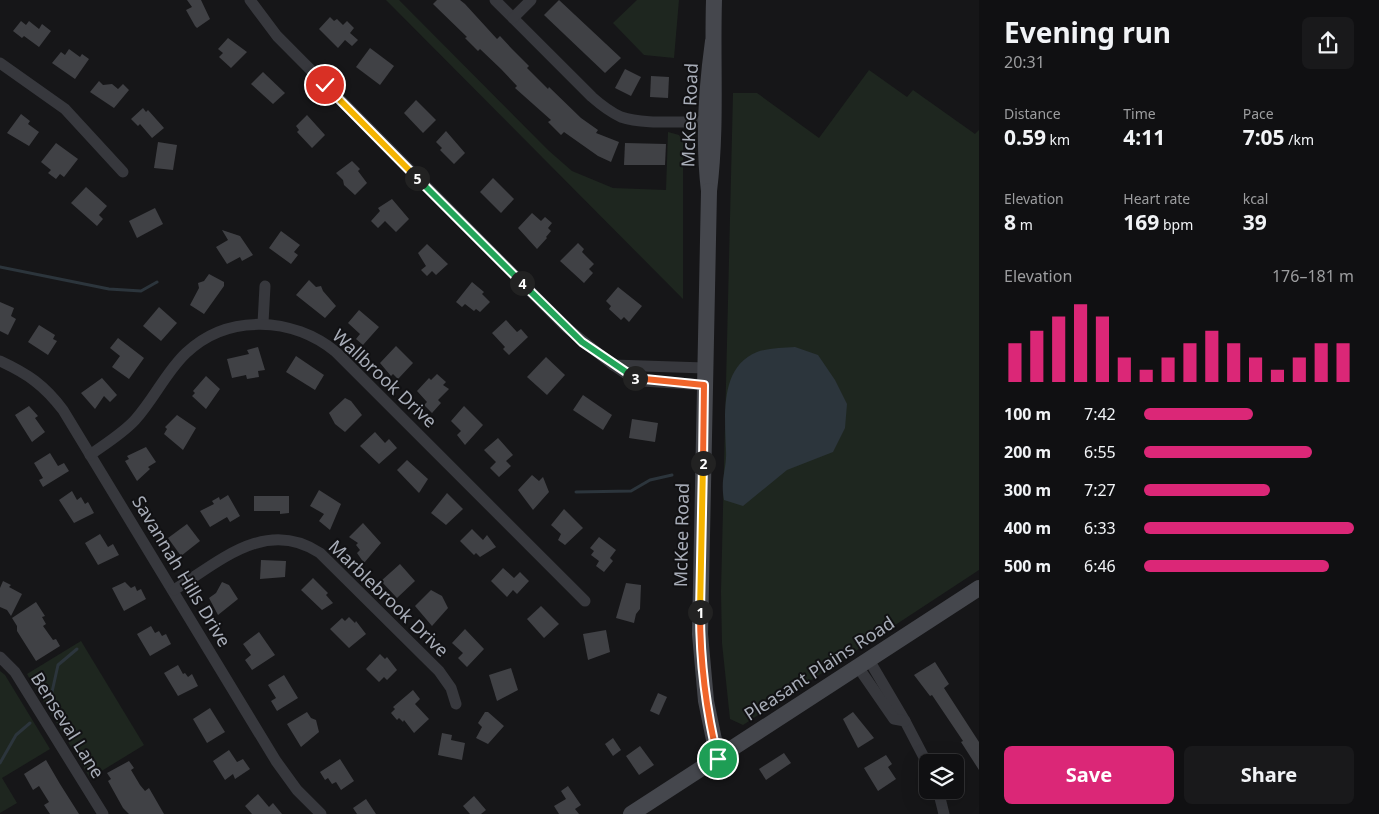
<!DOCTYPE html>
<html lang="en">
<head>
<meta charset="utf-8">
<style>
	body { margin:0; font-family:"Noto Sans",sans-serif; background:#19191b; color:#f1f3f6; height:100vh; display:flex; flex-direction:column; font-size:19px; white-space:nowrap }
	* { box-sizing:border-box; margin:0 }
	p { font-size:16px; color:#9c9d9f }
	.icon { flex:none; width:28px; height:28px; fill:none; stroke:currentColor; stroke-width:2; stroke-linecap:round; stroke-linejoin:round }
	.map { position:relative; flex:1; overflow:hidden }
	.panel { display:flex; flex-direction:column; background:#101012; width:400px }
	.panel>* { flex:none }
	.fabs { position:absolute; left:919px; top:754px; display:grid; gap:10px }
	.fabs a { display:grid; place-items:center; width:45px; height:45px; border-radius:8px; background:#101012; box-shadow:0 5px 20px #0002,0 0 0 1px #303032; font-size:25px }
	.pin { position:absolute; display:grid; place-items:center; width:42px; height:42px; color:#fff; margin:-21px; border:2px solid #fff; border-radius:50%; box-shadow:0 1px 5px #0007 }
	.km { position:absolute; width:25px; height:25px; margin:-12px; border-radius:50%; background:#222; color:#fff; font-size:14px; line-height:25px; text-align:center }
	.round { display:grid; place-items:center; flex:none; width:52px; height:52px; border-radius:8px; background:#19191b }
	.headline { display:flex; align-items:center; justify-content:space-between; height:85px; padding:0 25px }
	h1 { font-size:28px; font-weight:700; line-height:38px }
	.metrics { display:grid; grid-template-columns:repeat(3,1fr); gap:8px; height:85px; padding:5px 25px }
	.metrics div { display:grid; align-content:center }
	.metrics b { font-size:21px; font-weight:700 }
	.metrics small { font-size:14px; font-weight:400 }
	.metrics p { font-size:14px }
	.chart { height:140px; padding:10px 25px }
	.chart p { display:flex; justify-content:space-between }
	.chart svg { width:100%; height:90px; margin-top:5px; stroke:#db2777; stroke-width:6 }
	.button { display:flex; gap:10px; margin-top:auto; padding:10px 25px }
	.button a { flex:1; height:58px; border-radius:8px; background:#db2777; color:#fff; font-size:20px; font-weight:700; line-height:58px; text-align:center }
	.button a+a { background:#19191b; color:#f1f3f6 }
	ul { padding:0 25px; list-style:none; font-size:16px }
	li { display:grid; grid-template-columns:80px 60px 1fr; align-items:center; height:38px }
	li i { height:12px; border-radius:6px; background:#db2777 }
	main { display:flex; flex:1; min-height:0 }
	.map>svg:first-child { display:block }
</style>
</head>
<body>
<main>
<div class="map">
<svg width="979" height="814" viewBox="0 0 979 814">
	<rect width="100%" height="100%" fill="#161618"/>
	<g fill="#1e261f">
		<polygon points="386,0 399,0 548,150 572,171 613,188 666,190 668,132 679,135 683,142 683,299"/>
		<polygon points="637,0 679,0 674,58 644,55 613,23"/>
		<polygon points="869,70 907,97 913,90 975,134 979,130 979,570 743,725 730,719 722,643 721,592 733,93 757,93 819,138"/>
		<polygon points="81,641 144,745 90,778 27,674"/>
		<polygon points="0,671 5,675 50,749 2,778 17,803 0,813"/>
	</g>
	<path fill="#2c353c" d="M795 347 818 355 835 380 847 404 845 428 833 452 787 470 743 506 724 500C720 479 727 469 726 451 725 417 719 367 757 352 768 348 783 348 795 347Z"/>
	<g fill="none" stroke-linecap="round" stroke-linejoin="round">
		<g stroke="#2c353c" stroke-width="3">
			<polyline points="0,267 109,289 141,291 157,282"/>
			<polyline points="576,492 631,491 650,480 672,475"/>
			<polyline points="50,701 58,665 77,649"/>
			<polyline points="0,763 16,735 30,723"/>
		</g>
	</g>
	<g fill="#404145">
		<polygon points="187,0 201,0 210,19 197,28 195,26 186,10 192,7"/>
		<polygon points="437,0 460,0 465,4 497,39 500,36 512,49 529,66 527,68 548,89 549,87 581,118 598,130 596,133 619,142 611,162 598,156 564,132 561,135 548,122 551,120 515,88 517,86 501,69 480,49 478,51 465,38 467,37 433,4"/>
		<polygon points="559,0 621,58 605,73 544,15"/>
		<polygon points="330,17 334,21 337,19 343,25 347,21 354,28 350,33 358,40 352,46 345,40 338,48 319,29"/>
		<polygon points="21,21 26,25 29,21 39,29 42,24 51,31 39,47 24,36 22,38 13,31"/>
		<polygon points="228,38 247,52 231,68 219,57 223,53 218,49"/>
		<polygon points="370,48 394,66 380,85 356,67"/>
		<polygon points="69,49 80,57 82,54 89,59 75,79 52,63 61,52 65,55"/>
		<polygon points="625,69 641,77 631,96 615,88"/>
		<polygon points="263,72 285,93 273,104 251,84"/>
		<polygon points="651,76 669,77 668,98 650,97"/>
		<polygon points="99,81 103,85 112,84 118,89 123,84 129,90 114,108 90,92"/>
		<polygon points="416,100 436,120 423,133 404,113"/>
		<polygon points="143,108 146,112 148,110 164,128 152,138 140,124 138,126 131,119"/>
		<polygon points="21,114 30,121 28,124 39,132 29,146 7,133"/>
		<polygon points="307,115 325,135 312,148 297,132 299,130 296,126"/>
		<polygon points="446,131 465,153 454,164 440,150 442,148 436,142"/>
		<polygon points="158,142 177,145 173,170 154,168"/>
		<polygon points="56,143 78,159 64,177 60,174 56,179 48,173 51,170 41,162"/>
		<polygon points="625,143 666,144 665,165 624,165"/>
		<polygon points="352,161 360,169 358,171 367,183 355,195 344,185 343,180 336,173"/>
		<polygon points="493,178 514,199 501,213 480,192"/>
		<polygon points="86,187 107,206 99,215 103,219 97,226 71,203"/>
		<polygon points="392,199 409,219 396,232 385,221 378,228 371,221 380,211 378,208"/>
		<polygon points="155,208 163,224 137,238 129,221"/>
		<polygon points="532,213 541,221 545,217 552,223 548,228 551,231 546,237 547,238 537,249 518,228"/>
		<polygon points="222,230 240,236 253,255 242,261 240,257 227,264 216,247 228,240"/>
		<polygon points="281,231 300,245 294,252 298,255 291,264 269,248"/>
		<polygon points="578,243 584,249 582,252 594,264 589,269 593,273 584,283 560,261"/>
		<polygon points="427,244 448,264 436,275 432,271 427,276 421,270 426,266 418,253"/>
		<polygon points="209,274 224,282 224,286 204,314 190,305 199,288 198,283 204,281"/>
		<polygon points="309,280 316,287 321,286 323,291 336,306 325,318 296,295"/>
		<polygon points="472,282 484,292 482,294 490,302 480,312 476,309 474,311 465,304 462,307 456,302"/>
		<polygon points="618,287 642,306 629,322 624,317 621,320 609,309 611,306 606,301"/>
		<polygon points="0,302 14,308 11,316 16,319 8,335 0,331"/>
		<polygon points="159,307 177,323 161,341 143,326"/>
		<polygon points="359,310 379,327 363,345 356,339 360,334 348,323"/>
		<polygon points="506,320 517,332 521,329 528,337 509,355 503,349 505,347 492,333"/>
		<polygon points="39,325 55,335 53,339 57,341 48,355 28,342"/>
		<polygon points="118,338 144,358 129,379 112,367 120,356 110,348"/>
		<polygon points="396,346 413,363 398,379 393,374 391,376 380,363"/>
		<polygon points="258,347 265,370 258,371 259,377 247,379 246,375 232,378 227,359 249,354 247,350"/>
		<polygon points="296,356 324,375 315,390 286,372"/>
		<polygon points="546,357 565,375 547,395 527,377"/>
		<polygon points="437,374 446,382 443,385 449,389 438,400 441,403 432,413 424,405 427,402 417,391 429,378 431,380"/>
		<polygon points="206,376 220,389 206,409 192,396 195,393 193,391"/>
		<polygon points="102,378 117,395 110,402 104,396 95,409 81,393"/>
		<polygon points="583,395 612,415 603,430 573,410"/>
		<polygon points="345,398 351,401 362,415 345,432 335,424 329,413"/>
		<polygon points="29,406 38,416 35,418 45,432 32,442 15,415"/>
		<polygon points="464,406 483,425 465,445 457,435 461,431 451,421"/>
		<polygon points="177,415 196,428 183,450 164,434 167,429 165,427"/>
		<polygon points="632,419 658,423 655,442 629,438"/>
		<polygon points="375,432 385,443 389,439 397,448 379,464 360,446"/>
		<polygon points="498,438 513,455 506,461 511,466 499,477 490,468 496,462 484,450"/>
		<polygon points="146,447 156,462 148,467 150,469 137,481 125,461 129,459 127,456"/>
		<polygon points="50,453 58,466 64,463 69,471 43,487 39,480 43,478 34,463"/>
		<polygon points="407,460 428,479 419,493 397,470"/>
		<polygon points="532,475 539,481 543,477 549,492 533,510 518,490"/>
		<polygon points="319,490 341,504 330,530 319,521 324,514 310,506"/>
		<polygon points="72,491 77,500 81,497 85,504 88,502 94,513 74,523 59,500"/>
		<polygon points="447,493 463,509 446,525 431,513"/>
		<polygon points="228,495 240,516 230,522 227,517 210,527 200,511 214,504 212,501 219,497 220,500"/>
		<polygon points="254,496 289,496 289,513 280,514 280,511 254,511"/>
		<polygon points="564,509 583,528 565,545 558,540 561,534 551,525"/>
		<polygon points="363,523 381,543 364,563 357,553 360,550 356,545 358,543 349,537"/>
		<polygon points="187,524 200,541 181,556 168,538"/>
		<polygon points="472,529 483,540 487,535 496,547 480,557 476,553 474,555 460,541"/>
		<polygon points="100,534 108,547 113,544 119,555 98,565 85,543"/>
		<polygon points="599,537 616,550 610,558 613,561 604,572 596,566 599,561 591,555 594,551 590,548"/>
		<polygon points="261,560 286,561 285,577 260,579"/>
		<polygon points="400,564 415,581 397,598 381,581"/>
		<polygon points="503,568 514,578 520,572 529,581 517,594 513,590 507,597 491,581"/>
		<polygon points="313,578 328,593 326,595 333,603 322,610 301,590"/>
		<polygon points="3,581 11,585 9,587 22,594 11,616 7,610 0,607 0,588"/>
		<polygon points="125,582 131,588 135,586 137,591 141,589 146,599 124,611 112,588"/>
		<polygon points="222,582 229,585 238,599 218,615 209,598 216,593"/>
		<polygon points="626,583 641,585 640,609 636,614 634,623 616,618"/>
		<polygon points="431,590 442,596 448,608 432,626 415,606"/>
		<polygon points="36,602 45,616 42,617 46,624 43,626 53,640 56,639 60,646 36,661 17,631 17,626 12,618"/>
		<polygon points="541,606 559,624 544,638 527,619"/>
		<polygon points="349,617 355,623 356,621 366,634 349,648 330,629 342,618 345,621"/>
		<polygon points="151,626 155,633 159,631 162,636 166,634 171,644 150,656 137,634"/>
		<polygon points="465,629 484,649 467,667 458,658 463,653 452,643"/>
		<polygon points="606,630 610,652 588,660 583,634"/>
		<polygon points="259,632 275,655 252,670 245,660 251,655 243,644"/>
		<polygon points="380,654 385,659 387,657 397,670 387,680 384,677 379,682 366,669"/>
		<polygon points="935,662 949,684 944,688 979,742 979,770 961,742 963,741 932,695 930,696 914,675"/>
		<polygon points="178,665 183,674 185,673 188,677 192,674 198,686 178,696 164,673"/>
		<polygon points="511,668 518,690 497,701 489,675"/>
		<polygon points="284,675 298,698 277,711 271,701 276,698 268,685"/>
		<polygon points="413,690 420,699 415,704 429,719 414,733 404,720 403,722 399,718 397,720 391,713 395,709 393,707"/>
		<polygon points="658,693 667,697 659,715 650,711"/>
		<polygon points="210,708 225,732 207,743 193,719"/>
		<polygon points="307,712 311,718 316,720 319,732 301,747 287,724"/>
		<polygon points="485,712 488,712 504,726 488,744 476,738 482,727 478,723"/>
		<polygon points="853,712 874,738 858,748 843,719"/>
		<polygon points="442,733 452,735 451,740 465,743 462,760 438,755"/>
		<polygon points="613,738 621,750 613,756 605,744"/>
		<polygon points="640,746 654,765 639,775 626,756"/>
		<polygon points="229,750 237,762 243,759 250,769 235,779 233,774 225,780 213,761"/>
		<polygon points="784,753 791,763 766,780 759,769"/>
		<polygon points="886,755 892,764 888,767 896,779 878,791 864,768"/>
		<polygon points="340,759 354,781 341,790 336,782 332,784 328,778 325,780 320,772"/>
		<polygon points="46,760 60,784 79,814 50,814 44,805 49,802 39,786 33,790 24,774"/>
		<polygon points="129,761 134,768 131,770 140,785 145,791 149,788 164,814 129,814 123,808 108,781 111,779 107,773"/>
		<polygon points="568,786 581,805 575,809 579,814 559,814 554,806 566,799 561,791"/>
		<polygon points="258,794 269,807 273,803 282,814 252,814 245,806"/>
		<polygon points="474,796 486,810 481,814 470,814 463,806"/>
		<polygon points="366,799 376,814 357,814 353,808"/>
	</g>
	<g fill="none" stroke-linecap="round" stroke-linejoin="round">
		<g stroke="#37383d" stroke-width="11">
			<polyline points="250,0 277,36 567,328 613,365"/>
			<path d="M495 0 592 97C601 105 610 112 621 117 643 125 682 121 706 122"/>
			<polyline points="513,18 531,0"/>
			<polyline points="0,63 65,109 123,172"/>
			<polyline points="263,323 265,286"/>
			<path d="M0 361C28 374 44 385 63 410L276 761 297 790 321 814"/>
			<polyline points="705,385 643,381 631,377 613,365 705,368"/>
			<path d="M90 455C105 444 122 434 135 420 154 399 166 372 186 353 228 313 293 317 336 352L585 601"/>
			<path d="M174 590C219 562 266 517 320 553L439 671 451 688 456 704"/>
			<polyline points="0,657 15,672 103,814"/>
			<polyline points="869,660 905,721 928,765"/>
			<polyline points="858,667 894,719 905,721"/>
			<polyline points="938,790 944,814"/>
		</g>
		<g stroke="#45474d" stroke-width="16">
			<path d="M713 41C706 91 703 141 709 191 717 127 712 64 714 0"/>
			<polyline points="709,191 700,634 706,701 718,759"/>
			<polyline points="631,814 979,588"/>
		</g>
	</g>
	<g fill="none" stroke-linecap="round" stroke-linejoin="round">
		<defs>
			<path id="split-1" d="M700 612C700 662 706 710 718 759"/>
			<polyline id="split-2" points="700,612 703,463"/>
			<polyline id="split-3" points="635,378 704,385 703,463"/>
			<polyline id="split-4" points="522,283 582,342 635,378"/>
			<polyline id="split-5" points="417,178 522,283"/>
			<polyline id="split-6" points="325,85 417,178"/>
		</defs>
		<use href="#split-1" stroke="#fff" stroke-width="10"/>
		<use href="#split-2" stroke="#fff" stroke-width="10"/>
		<use href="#split-3" stroke="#fff" stroke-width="10"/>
		<use href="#split-4" stroke="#fff" stroke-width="10"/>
		<use href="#split-5" stroke="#fff" stroke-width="10"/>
		<use href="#split-6" stroke="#fff" stroke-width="10"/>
		<use href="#split-1" stroke="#f0652b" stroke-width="6"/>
		<use href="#split-2" stroke="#f5b400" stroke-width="6"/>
		<use href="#split-3" stroke="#f0652b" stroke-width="6"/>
		<use href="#split-4" stroke="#22a559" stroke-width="6"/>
		<use href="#split-5" stroke="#22a559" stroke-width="6"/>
		<use href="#split-6" stroke="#f5b400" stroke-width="6"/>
	</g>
	<g text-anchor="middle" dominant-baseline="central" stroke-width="4" stroke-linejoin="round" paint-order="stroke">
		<g font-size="18" fill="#a8adb8" stroke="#111113">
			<text transform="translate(689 115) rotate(-88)">McKee Road</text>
			<text transform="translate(385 378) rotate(43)">Wallbrook Drive</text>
			<text transform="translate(681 535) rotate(-89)">McKee Road</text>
			<text transform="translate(182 571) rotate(59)">Savannah Hills Drive</text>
			<text transform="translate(389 598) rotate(44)">Marblebrook Drive</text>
			<text transform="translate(819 668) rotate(-33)">Pleasant Plains Road</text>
			<text transform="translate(68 725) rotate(58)">Benseval Lane</text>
		</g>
	</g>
</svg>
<div class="fabs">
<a><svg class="icon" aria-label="layers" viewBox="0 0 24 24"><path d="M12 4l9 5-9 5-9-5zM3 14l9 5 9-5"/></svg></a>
</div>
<div class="pin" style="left:718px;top:759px;background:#1e9e55"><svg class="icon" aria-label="arrive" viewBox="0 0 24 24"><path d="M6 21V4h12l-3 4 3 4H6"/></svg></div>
<div class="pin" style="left:325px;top:85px;background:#d93025"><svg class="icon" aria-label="check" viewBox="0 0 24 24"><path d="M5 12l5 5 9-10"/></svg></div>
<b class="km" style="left:700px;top:612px">1</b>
<b class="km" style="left:703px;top:463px">2</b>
<b class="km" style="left:635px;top:378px">3</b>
<b class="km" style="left:522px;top:283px">4</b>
<b class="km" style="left:417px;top:178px">5</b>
</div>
<section class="panel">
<div class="headline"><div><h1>Evening run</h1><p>20:31</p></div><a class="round"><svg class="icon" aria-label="share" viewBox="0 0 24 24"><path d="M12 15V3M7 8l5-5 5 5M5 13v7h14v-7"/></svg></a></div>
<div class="metrics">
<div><p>Distance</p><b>0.59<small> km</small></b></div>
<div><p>Time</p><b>4:11</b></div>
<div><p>Pace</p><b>7:05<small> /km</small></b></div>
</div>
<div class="metrics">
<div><p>Elevation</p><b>8<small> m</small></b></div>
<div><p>Heart rate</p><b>169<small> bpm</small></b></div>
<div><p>kcal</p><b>39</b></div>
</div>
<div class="chart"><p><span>Elevation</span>176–181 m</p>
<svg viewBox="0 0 160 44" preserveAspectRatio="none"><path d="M5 44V25M15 44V19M25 44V12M35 44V6M45 44V12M55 44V32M65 44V38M75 44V32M85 44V25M95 44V19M105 44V25M115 44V32M125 44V38M135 44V32M145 44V25M155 44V25"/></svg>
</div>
<ul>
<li><b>100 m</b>7:42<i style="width:52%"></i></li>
<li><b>200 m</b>6:55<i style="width:80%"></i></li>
<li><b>300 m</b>7:27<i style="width:60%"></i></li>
<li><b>400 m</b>6:33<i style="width:100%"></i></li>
<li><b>500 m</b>6:46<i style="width:88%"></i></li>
</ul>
<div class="button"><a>Save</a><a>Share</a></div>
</section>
</main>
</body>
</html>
